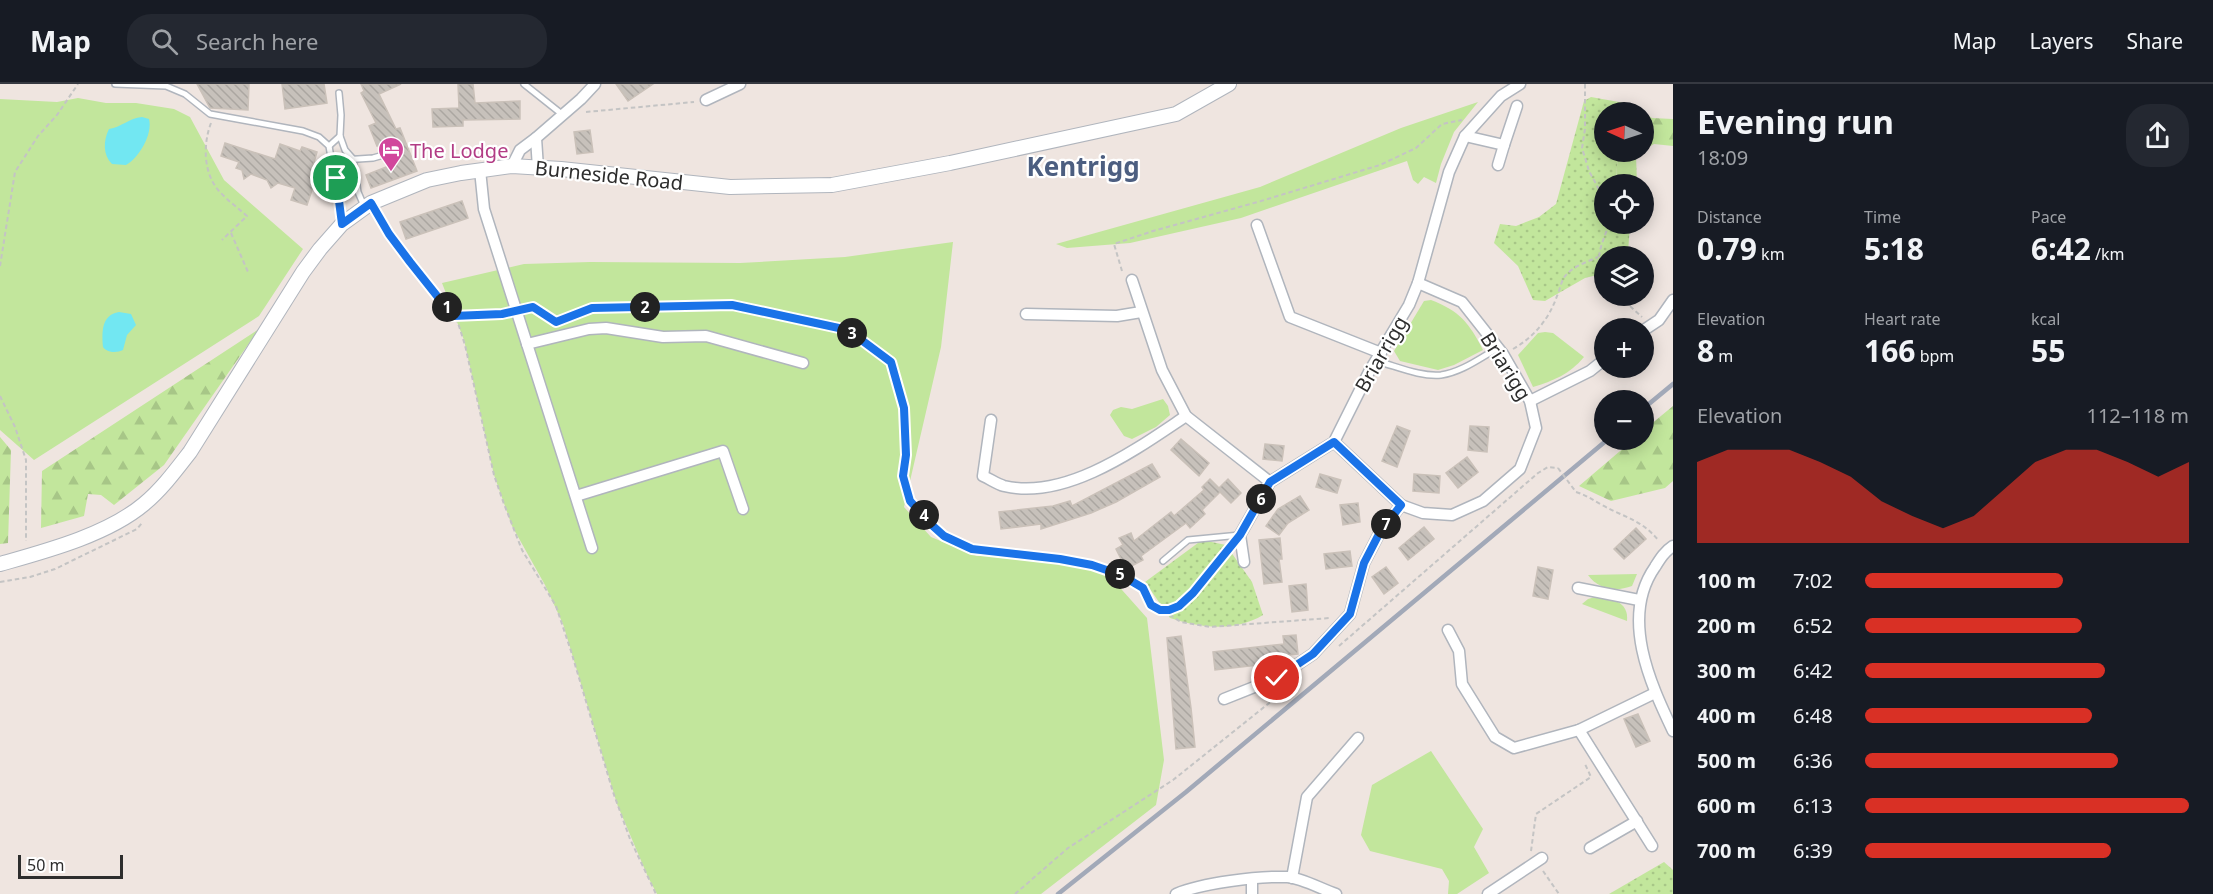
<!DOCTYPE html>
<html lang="en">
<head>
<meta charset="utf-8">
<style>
	body { margin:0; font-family:"Noto Sans",sans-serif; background:#242831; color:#f1f3f6; height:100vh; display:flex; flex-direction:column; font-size:22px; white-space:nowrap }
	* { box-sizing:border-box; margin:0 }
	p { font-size:20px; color:#9ea1a6 }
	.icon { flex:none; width:33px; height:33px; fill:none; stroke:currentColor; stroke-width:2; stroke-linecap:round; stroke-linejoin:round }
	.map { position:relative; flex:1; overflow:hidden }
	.drawer { display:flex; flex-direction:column; background:#171b24; width:540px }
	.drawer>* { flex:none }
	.needle { width:39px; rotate:273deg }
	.fabs { position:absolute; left:1594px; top:18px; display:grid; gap:12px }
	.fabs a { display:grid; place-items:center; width:60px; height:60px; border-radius:50%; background:#171b24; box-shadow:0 3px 15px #0003; font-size:30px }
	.scale { position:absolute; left:18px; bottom:15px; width:105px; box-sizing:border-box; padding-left:6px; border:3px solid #2d2d2d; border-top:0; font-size:16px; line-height:21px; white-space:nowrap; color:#2d2d2d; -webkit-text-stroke:4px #fff; paint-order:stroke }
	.pin { position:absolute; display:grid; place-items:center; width:51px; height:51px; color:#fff; margin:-26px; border:3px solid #fff; border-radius:50%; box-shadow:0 2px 6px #0007 }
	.km { position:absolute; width:30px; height:30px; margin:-15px; border-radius:50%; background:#222; color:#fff; font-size:16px; line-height:30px; text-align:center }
	.round { display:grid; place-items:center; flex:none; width:63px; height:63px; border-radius:24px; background:#242831 }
	.head { display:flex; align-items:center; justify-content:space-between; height:102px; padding:0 24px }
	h1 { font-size:33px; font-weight:700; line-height:45px }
	.stats { display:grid; grid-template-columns:repeat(3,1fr); gap:9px; height:102px; padding:6px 24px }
	.stats div { display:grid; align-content:center }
	.stats b { font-size:30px; font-weight:700 }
	.stats small { font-size:16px; font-weight:400 }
	.stats p { font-size:16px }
	.chart { height:168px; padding:12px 24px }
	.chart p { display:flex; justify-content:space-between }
	.chart svg { width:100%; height:108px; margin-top:6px; fill:#d93025; opacity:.7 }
	ul { padding:0 24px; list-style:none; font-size:20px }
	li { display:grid; grid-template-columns:96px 72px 1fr; align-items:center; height:45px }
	li i { height:15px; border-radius:8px; background:#d93025 }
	header { display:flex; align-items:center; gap:36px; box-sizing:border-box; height:84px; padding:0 30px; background:#171b24; border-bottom:2px solid #363941 }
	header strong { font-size:28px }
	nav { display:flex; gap:33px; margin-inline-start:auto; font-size:21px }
	.search { width:420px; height:54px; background:#242831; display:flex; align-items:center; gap:15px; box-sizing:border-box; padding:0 21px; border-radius:24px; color:#9ea1a6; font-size:22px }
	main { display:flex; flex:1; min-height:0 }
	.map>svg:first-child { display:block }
</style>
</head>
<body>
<header>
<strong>Map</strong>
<div class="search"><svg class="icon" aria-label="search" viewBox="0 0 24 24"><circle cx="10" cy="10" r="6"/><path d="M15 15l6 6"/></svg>Search here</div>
<nav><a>Map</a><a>Layers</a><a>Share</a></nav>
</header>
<main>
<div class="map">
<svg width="1673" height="810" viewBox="0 0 1673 810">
	<defs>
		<pattern id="forest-firs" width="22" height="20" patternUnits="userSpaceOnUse" patternTransform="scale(1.5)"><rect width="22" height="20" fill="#c2e69c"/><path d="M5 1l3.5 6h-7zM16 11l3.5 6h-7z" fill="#a7c687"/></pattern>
		<pattern id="park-dots" width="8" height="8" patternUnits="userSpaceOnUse" patternTransform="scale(1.5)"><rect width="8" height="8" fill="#c2e69c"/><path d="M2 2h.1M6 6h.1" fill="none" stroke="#a7c687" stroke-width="1.8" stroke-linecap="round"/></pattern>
		<pattern id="building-back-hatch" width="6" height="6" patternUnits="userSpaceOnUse" patternTransform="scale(1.5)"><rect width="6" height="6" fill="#c7c1bb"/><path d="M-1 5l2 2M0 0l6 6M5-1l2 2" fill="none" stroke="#aba6a1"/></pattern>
	</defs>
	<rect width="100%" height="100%" fill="#efe5e0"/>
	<g fill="#c2e69c">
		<polygon points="78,14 106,19 136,19 174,25 190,33 224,96 303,165 259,232 34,376 0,346 0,15 57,18"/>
		<polygon points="1478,18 1454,48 1441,80 1436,99 1424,93 1418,100 1413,96 1407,77 1241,134 1130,159 1067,164 1056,160 1260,103 1401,44"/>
		<polygon points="953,158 941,263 904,423 931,453 977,472 1033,472 1092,481 1106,488 1147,534 1164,676 1156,721 1041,810 657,810 648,793 617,720 563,540 545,501 512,442 494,391 464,256 442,199 524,180 590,178 740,179 845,173"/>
		<path d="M1431 216C1460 227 1469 239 1483 266L1454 281 1438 286 1400 277 1394 267 1424 217Z"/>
		<path d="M1545 248 1553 249 1584 273C1570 290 1553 297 1533 303L1518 271 1538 249Z"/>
		<polygon points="1163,315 1168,322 1170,331 1156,343 1132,355 1124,352 1110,331 1113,326 1121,323 1132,325"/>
		<path d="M1637 490 1632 502C1616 508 1599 506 1588 491Z"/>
		<path d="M1595 513C1611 514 1629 517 1627 537L1582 520 1588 515Z"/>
		<polygon points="1431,667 1483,745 1474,763 1489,789 1457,810 1448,810 1449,797 1442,785 1370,767 1361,751 1372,701"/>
	</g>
	<g fill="url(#forest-firs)">
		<polygon points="1630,20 1652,34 1673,35 1673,62 1654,60 1644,66 1644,28 1625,28"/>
		<polygon points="1618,68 1642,68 1636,71 1637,100 1627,100 1616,97"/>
		<polygon points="259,245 164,381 114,421 101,411 88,410 84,432 41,444 42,387"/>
		<polygon points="1673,322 1673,397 1665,404 1611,417 1579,402 1633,356 1644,356 1644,346"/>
		<polygon points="0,353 11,366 8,459 0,460"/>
	</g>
	<g fill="url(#park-dots)">
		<polygon points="1591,13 1630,20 1625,28 1605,28 1605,68 1618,68 1616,97 1627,100 1605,100 1605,140 1630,140 1628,169 1625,172 1605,172 1605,189 1585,194 1545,217 1533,216 1518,182 1494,159 1500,140 1516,142 1539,133 1556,120 1584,17"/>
		<path d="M1202 456 1226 461 1252 498 1263 531C1235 548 1200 544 1170 534L1145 498Z"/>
		<polygon points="1664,778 1673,786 1673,810 1609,810"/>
	</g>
	<g fill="#72e7f2">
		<path d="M142 33 149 35C153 50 139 74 126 81L112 80C103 71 103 57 109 45 122 43 129 34 142 33Z"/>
		<path d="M119 228 131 230 136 241 127 251 123 266C117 269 107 269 103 263 102 248 101 231 119 228Z"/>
	</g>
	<g fill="url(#building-back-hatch)" stroke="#cac1b9" stroke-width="1.5">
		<polygon points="197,0 249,0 248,26 210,24"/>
		<polygon points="282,0 324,0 327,19 285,25"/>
		<polygon points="361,0 401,0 379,10 396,45 400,44 417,87 371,104 366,91 399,78 397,72 399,67 393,63 391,57 377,62 369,42 376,39 361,9 364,7"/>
		<polygon points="458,0 473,0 475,19 520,17 520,35 463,36 463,42 433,43 432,25 459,24"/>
		<polygon points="616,0 653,0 628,17"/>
		<polygon points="590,46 593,68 577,70 574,48"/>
		<polygon points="225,59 275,75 280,60 300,67 302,63 317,68 310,92 316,94 307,121 291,116 295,104 278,99 271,104 267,96 251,90 244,95 242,86 236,84 239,78 221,72"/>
		<polygon points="462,117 468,134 406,155 400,138"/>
		<polygon points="1397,342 1410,347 1397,383 1382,377"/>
		<polygon points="1470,342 1489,343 1487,368 1468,366"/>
		<polygon points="1181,355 1209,379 1199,392 1171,366"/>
		<polygon points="1265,360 1284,362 1282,377 1263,375"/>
		<polygon points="1467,373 1478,388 1458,404 1446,389"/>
		<polygon points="1152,380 1160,393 1116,418 1091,429 1041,445 1041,440 1001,445 999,428 1053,422 1070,417 1072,422"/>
		<polygon points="1320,390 1341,396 1337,409 1316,403"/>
		<polygon points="1414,390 1440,392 1439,409 1413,407"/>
		<polygon points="1210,395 1219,404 1228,395 1241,409 1231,419 1220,408 1202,426 1205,430 1190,444 1186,439 1141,472 1143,476 1126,485 1116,465 1123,461 1119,454 1131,449 1134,457 1171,428 1174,432 1204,406 1202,403"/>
		<polygon points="1300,412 1309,426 1288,439 1279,451 1266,442 1278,425"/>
		<polygon points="1358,419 1360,438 1343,441 1340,421"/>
		<polygon points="1424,443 1434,455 1408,476 1399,464"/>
		<polygon points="1636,444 1646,455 1624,475 1614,465"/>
		<polygon points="1280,454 1282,475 1279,475 1282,498 1264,500 1259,456"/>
		<polygon points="1350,467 1352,482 1326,485 1324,470"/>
		<polygon points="1386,483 1398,499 1384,510 1372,493"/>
		<polygon points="1538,483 1553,486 1548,515 1533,512"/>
		<polygon points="1306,500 1308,526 1292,528 1289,502"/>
		<polygon points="1296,551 1298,570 1275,572 1276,579 1215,586 1213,568 1284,560 1283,552"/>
		<polygon points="1181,552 1191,624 1195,663 1176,665 1167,554"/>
		<polygon points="1638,630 1650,657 1636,663 1624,635"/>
	</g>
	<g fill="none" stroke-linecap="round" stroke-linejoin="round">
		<defs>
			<g id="service">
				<polyline points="115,0 166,2 185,10 210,30 303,47 319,53 329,62 342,138"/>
				<polyline points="524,0 563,31"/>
				<polyline points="340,52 345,66 353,75 358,108 364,122"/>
				<polyline points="329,62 340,52 341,31 339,9"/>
				<polyline points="333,78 343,76 373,74 394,68"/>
				<path d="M1376 277C1396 282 1420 293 1441 291 1462 288 1480 274 1498 264"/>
				<polyline points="1163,477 1188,456 1240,451"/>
			</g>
			<g id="minor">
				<polyline points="706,16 740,0"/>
				<polyline points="1465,52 1504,61 1517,22"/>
				<polyline points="1498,81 1504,61"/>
				<polyline points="512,82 520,66 536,54"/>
				<polyline points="538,84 536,54 581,15 595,0"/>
				<polyline points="480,86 484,125 592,464"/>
				<polyline points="1257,141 1290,233 1381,269"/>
				<polyline points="1132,196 1162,286 1186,332 1270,398"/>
				<polyline points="1026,230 1117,232 1141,228"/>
				<polyline points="1644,246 1659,236 1673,216"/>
				<polyline points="527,260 589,245 606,244 663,253 706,252 803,279"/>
				<polyline points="1530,317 1590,287 1605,275"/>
				<path d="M991 336 983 392C990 395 997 400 1004 402 1066 417 1138 364 1186 332"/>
				<polyline points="1334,358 1401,421 1423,429 1452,431 1483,417 1520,385 1536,344 1530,317 1503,270 1462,218 1418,199"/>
				<polyline points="576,412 723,367 743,425"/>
				<path d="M1673 462C1664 468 1660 475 1655 483 1620 533 1650 599 1673 647"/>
				<polyline points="1244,478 1240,451 1270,398 1334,358 1370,286 1409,221 1418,199 1449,88 1465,52 1501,12 1520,0"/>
				<polyline points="1578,504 1639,516"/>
				<polyline points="1448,546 1459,567 1462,600 1495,653 1514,664 1579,646 1655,609"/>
				<polyline points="1224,615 1277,594 1313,570 1350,530 1364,479 1379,450 1401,421"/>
				<polyline points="1579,646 1652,762"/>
				<polyline points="1590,764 1637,737"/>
				<polyline points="1292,794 1307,713 1358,654"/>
				<polyline points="1252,796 1252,810"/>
				<path d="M1176 810C1202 799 1258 792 1287 793 1302 794 1321 805 1336 810"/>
				<polyline points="1488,810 1542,774"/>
			</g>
			<path id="tertiary" d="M0 480C46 467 107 451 144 420 162 405 176 386 190 368L303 188 320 165 342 140 371 119 427 96 461 89 512 82 561 85 730 103 832 101 950 79 1176 30 1229 0"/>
		</defs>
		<use href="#service" stroke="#b0b5bd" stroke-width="8"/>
		<use href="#minor" stroke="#b0b5bd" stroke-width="13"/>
		<use href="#tertiary" stroke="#b0b5bd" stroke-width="16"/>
		<g stroke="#c4c4c4" stroke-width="2" stroke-dasharray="4.5 3" stroke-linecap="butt">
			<polyline points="1585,0 1585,45 1582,64 1589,87 1602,111 1605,122"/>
			<polyline points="586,28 694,18"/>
			<path d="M211 39C203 60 203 89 219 107 227 116 238 124 247 132L222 156"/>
			<polyline points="379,132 410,178 450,227 458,239 465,261 494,391 504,420 522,466 556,522 571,567 613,708 630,755 656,810"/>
			<polyline points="231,149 248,188"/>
			<polyline points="0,182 15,88 38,52 57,31 78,0"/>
			<polyline points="1122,187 1114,160 1153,147 1261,117 1380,81 1416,64 1442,40 1462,36"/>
			<path d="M1605 194C1592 177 1603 158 1609 140"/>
			<polyline points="1619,212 1642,233"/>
			<polyline points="528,224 533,223 556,238 593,224 732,221 848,246 891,278 904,324 906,371 903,392 910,417 944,452 972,465 985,468 1060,475 1092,481 1121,491 1143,504 1151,521 1160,526 1169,526 1179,522 1193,509 1229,465"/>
			<polyline points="453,232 505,230"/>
			<path d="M1513 265C1534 253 1549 235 1557 212 1560 206 1561 196 1566 191 1574 182 1587 178 1598 173"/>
			<polyline points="0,312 15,343 26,376 26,457"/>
			<path d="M1576 408C1586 411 1593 416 1602 421 1625 434 1641 435 1659 457"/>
			<polyline points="0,498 30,493 55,485 137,445 142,439"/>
			<polyline points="1163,527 1181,538 1210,543 1330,534"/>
			<polyline points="1339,562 1538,389 1548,383 1558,384"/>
			<polyline points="1531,767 1536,730 1591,693 1585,680"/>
			<polyline points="1543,787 1559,810"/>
			<polyline points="1015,810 1068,764 1173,696 1293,600"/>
		</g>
		<use href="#service" stroke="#fff" stroke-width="5"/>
		<use href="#minor" stroke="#fff" stroke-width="10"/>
		<use href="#tertiary" stroke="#fff" stroke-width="14"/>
		<g stroke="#a2a9b8" stroke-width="4.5">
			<polyline points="1644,324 1673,300"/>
			<polyline points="1058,810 1186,708 1607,356"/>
		</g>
		<polyline stroke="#c4c4c4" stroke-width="2" stroke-dasharray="4.5 3" stroke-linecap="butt" points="1558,384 1576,408"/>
	</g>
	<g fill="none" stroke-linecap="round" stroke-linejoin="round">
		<defs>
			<polyline id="route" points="336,94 342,140 371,119 389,150 410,178 453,232 502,230 533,223 556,238 592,224 732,221 848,246 891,278 904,324 906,371 903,392 910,417 934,443 944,452 972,465 1060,475 1092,481 1121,491 1143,504 1151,521 1160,526 1169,526 1179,522 1193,509 1240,451 1270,398 1334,358 1401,421 1379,450 1364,479 1350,530 1313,570 1277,594"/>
		</defs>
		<use href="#route" stroke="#fff" stroke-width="12"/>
		<use href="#route" stroke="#1a73e8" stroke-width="8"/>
	</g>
	<defs>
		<symbol id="hotel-pin" viewBox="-11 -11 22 30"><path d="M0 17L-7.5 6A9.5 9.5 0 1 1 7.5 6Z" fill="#d1479c" stroke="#fff"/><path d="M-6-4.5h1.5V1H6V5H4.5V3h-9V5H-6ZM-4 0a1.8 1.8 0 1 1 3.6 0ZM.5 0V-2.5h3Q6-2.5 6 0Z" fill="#fff"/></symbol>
	</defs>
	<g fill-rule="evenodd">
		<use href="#hotel-pin" x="376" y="51" width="30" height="40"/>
	</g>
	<g text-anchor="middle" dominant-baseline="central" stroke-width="4.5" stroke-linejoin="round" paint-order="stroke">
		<g font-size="20" fill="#b23c85" stroke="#fff" text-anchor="start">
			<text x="410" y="66">The Lodge</text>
		</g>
		<g font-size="20" fill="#2d2d2d" stroke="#fff">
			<text transform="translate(609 91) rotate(6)">Burneside Road</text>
			<text transform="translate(1381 270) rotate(-60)">Briarrigg</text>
			<text transform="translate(1506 282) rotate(58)">Briarigg</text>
		</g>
		<g font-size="26" font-weight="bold" fill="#4c5e80" stroke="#fff">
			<text x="1083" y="82">Kentrigg</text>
		</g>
	</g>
</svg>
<div class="fabs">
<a><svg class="needle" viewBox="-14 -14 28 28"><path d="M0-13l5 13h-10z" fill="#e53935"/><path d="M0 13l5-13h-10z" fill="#9ea1a6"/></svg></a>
<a><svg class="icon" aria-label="locate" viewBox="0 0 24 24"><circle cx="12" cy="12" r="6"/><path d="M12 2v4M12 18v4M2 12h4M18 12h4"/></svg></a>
<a><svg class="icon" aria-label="layers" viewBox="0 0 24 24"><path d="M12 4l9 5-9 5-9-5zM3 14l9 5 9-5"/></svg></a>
<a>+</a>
<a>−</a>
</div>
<div class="scale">50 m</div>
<div class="pin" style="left:336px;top:94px;background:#1e9e55"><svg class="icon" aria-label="arrive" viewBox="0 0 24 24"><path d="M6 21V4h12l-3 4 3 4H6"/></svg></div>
<div class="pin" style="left:1277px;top:594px;background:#d93025"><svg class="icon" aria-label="check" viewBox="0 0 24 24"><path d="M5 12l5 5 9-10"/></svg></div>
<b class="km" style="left:447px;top:223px">1</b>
<b class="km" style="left:645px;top:223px">2</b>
<b class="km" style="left:852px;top:249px">3</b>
<b class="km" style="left:924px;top:431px">4</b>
<b class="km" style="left:1120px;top:490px">5</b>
<b class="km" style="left:1261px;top:415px">6</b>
<b class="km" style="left:1386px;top:440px">7</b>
</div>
<section class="drawer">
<div class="head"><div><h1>Evening run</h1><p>18:09</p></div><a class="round"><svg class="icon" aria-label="share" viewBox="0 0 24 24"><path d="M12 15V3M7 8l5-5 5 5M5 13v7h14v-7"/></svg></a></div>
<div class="stats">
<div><p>Distance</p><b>0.79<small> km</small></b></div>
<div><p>Time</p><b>5:18</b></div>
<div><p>Pace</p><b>6:42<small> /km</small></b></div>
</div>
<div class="stats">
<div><p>Elevation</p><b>8<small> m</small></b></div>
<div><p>Heart rate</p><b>166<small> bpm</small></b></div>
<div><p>kcal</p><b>55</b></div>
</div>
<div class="chart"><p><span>Elevation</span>112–118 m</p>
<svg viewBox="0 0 160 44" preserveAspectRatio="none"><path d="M0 44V11L10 6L20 6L30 6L40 11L50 17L60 27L70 33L80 38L90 33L100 22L110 11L120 6L130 6L140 11L150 17L160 11V44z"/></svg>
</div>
<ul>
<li><b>100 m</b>7:02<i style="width:61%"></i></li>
<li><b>200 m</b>6:52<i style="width:67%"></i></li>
<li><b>300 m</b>6:42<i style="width:74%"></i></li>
<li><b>400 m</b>6:48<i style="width:70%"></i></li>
<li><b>500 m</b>6:36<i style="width:78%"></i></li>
<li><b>600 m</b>6:13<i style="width:100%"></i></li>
<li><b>700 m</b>6:39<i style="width:76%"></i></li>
</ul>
</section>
</main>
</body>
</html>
